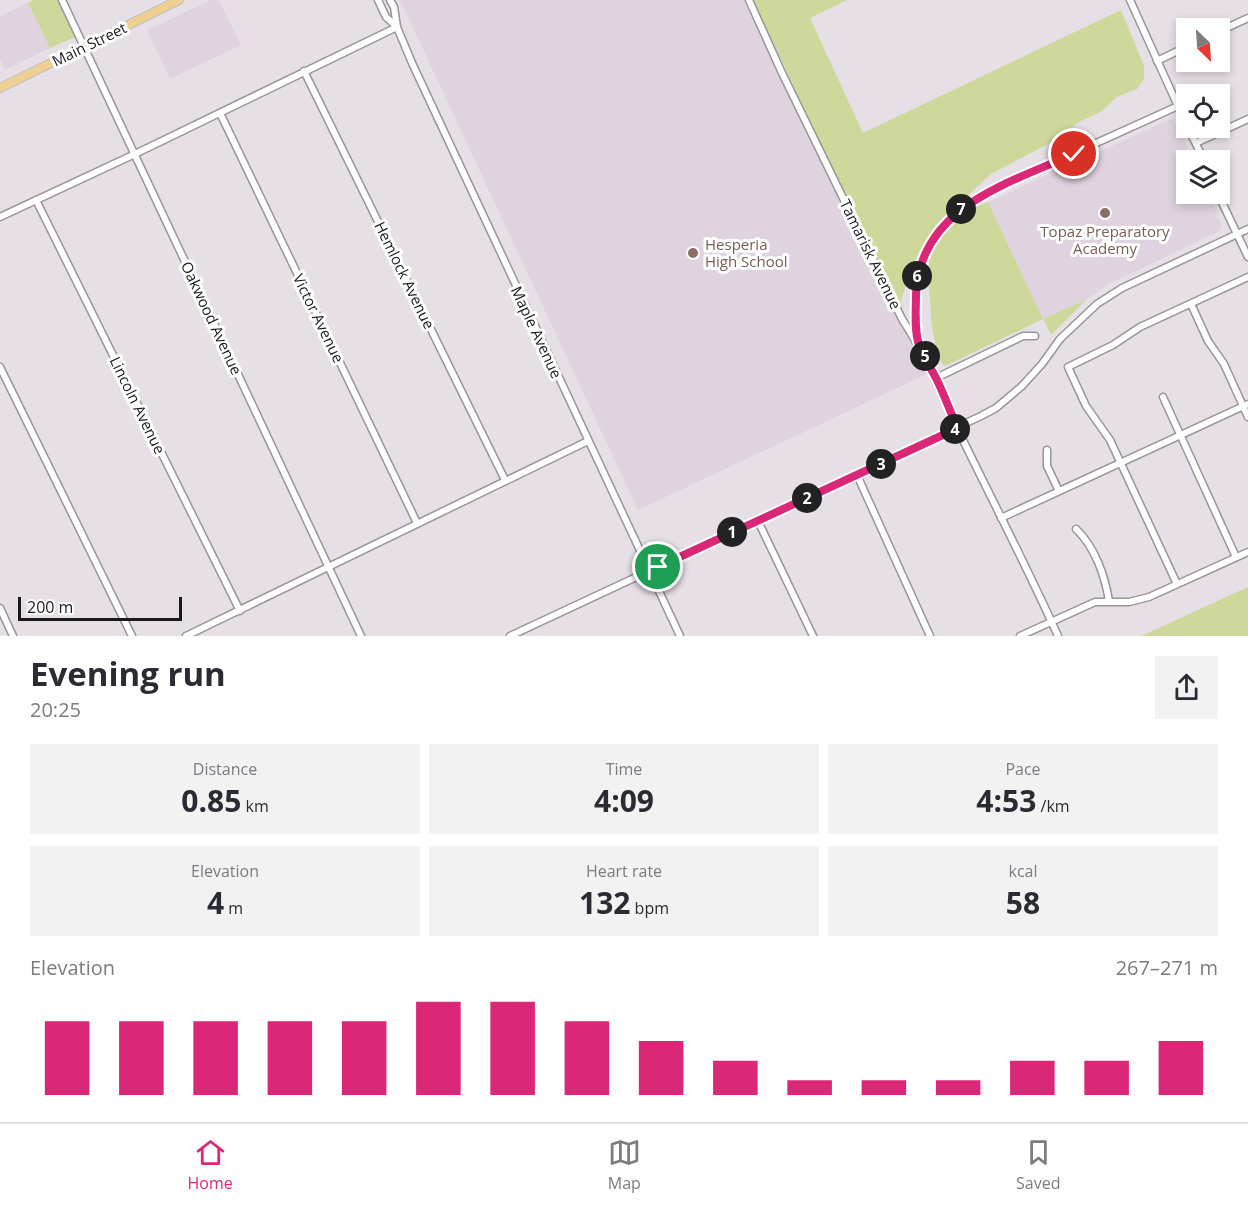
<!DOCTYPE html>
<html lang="en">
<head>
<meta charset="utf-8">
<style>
	body { margin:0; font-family:"Open Sans",sans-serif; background:#f2f2f3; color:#2b2b33; height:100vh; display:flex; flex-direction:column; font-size:22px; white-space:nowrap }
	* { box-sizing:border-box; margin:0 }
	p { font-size:20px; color:#7c7c81 }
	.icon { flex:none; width:33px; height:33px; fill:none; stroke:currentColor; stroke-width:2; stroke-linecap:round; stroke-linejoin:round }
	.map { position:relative; height:636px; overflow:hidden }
	.panel { display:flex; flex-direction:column; background:#fff; flex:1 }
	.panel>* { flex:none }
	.needle { width:39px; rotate:155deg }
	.fabs { position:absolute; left:1176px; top:18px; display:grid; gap:12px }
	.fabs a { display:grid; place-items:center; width:54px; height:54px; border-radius:0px; background:#fff; box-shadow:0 3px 9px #0003; font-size:30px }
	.scale { position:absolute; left:18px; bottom:15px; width:164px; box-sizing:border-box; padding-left:6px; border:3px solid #1b191c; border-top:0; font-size:16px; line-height:21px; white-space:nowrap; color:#1b191c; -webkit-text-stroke:4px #fff; paint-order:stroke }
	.pin { position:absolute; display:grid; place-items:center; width:51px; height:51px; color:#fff; margin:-26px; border:3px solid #fff; border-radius:50%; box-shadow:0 2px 6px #0007 }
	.km { position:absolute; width:30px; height:30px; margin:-15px; border-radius:50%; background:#222; color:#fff; font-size:16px; line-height:30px; text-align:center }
	.round { display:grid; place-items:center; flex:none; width:63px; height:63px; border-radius:0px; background:#f2f2f3 }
	.summary { display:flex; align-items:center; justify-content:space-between; height:102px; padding:0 30px }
	h1 { font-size:33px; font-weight:700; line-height:45px }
	.metrics { display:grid; grid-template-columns:repeat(3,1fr); gap:9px; height:102px; padding:6px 30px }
	.metrics div { display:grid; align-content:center; border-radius:0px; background:#f2f2f3; text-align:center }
	.metrics b { font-size:30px; font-weight:700 }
	.metrics small { font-size:16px; font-weight:400 }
	.metrics p { font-size:16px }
	.chart { height:168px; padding:12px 30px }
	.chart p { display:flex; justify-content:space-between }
	.chart svg { width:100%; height:108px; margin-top:6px; stroke:#db2777; stroke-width:6 }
	.menu { display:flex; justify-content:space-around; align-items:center; height:84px; border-top:2px solid #e1e1e2; background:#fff; font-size:16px; color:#7c7c81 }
	.menu a { display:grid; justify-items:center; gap:3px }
	.menu .current { color:#db2777 }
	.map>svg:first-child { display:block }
</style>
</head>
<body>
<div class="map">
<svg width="1248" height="636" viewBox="0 0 1248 636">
	<rect width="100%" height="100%" fill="#e6dfe6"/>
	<g fill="#dfd3e0">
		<polygon points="211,0 219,0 241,45 170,79 147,30"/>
		<polygon points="400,0 746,0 927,374 638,510"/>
		<polygon points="28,3 50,48 5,70 0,59 0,16"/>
		<polygon points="1173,118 1193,160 1186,160 1186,194 1208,194 1222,225 1220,231 1111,283 1087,299 1043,319 988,202"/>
	</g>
	<g fill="#cfd89b">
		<polygon points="34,0 57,0 75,37 50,48 28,3"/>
		<polygon points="753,0 847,0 810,18 863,133 1121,10 1144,66 1144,79 1137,89 1117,97 1102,111 1079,122 1050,143 991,174 936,225 917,256 901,299 903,317"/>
		<path d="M988 202 1043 319 1087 299 1051 335 1043 319 945 366C936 360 936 347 934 337 931 325 931 312 930 300 929 286 927 272 930 258 937 230 962 211 988 202Z"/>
		<polygon points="1248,587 1248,636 1141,636"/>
	</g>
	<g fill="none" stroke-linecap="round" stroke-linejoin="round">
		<defs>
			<g id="minor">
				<polyline points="62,0 361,636"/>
				<polyline points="378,0 386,17 396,26"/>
				<polyline points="390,0 394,7 397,27 412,63 680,636"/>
				<path d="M749 0 782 73 902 319C927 357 943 398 962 438 994 504 1028 569 1058 636"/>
				<polyline points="1130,0 1186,124"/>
				<polyline points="1220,31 1248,18"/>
				<polyline points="1157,61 1186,47"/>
				<polyline points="304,71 505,480"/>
				<polyline points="220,113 417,523"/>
				<polyline points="1188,128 1204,160"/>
				<polyline points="1196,143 1248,119"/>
				<polyline points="1218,194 1248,257"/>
				<polyline points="36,200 240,611"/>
				<polyline points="0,217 135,154 397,27"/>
				<polyline points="1191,304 1208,341 1224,364 1248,417"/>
				<path d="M918 340C912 272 920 229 984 194L1178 106"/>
				<polyline points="0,367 132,636"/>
				<polyline points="936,378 1023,336 1035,336"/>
				<polyline points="1163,397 1236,557"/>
				<polyline points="1047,450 1047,466 1059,491"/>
				<polyline points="857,475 930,636"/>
				<polyline points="1001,518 1248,404"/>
				<polyline points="758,521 813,636"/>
				<path d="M1076 529C1095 547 1105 576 1109 601"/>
				<polyline points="1177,584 1110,440 1086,406 1068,367 1113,345 1140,327 1248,277"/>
				<polyline points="0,608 13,636"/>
				<polyline points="186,636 588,441"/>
				<polyline points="510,636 981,416 996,408 1022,386 1042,364 1060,339 1097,304 1122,288 1248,229"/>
				<polyline points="1020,636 1095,602 1129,602 1149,597 1248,552"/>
			</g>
			<polyline id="major" points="0,88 179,0"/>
		</defs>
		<use href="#minor" stroke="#9b949b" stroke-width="9"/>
		<use href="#major" stroke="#bfbfbf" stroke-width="10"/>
		<use href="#minor" stroke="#fff" stroke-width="6"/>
		<use href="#major" stroke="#efd092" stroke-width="8"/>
	</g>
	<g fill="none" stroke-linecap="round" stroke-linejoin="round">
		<defs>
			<path id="route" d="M658 567 958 428C950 412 944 394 936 378 930 367 923 356 919 345 914 330 916 310 916 294 920 207 1007 184 1074 154"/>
		</defs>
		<use href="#route" stroke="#fff" stroke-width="12"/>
		<use href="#route" stroke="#db2777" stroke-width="8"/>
	</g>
	<g fill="#8d6e63" stroke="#fff" stroke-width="2">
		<circle cx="1105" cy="213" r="6"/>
		<circle cx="693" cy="253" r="6"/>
	</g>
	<g text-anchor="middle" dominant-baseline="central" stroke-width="6" stroke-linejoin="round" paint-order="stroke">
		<g font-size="15" fill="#1b191c" stroke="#fff">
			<text transform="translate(89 44) rotate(-26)">Main Street</text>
			<text transform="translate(871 254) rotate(64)">Tamarisk Avenue</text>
			<text transform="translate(405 275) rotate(64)">Hemlock Avenue</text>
			<text transform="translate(212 318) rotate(65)">Oakwood Avenue</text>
			<text transform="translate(319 318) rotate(64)">Victor Avenue</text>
			<text transform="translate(537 332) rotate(65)">Maple Avenue</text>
			<text transform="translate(138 405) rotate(64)">Lincoln Avenue</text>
		</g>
		<g font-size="15" fill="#785e54" stroke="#fff">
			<text x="1105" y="231">Topaz Preparatory<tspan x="1105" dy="17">Academy</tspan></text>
			<text x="705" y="244" text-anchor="start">Hesperia<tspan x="705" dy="17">High School</tspan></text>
		</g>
	</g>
</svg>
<div class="fabs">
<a><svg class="needle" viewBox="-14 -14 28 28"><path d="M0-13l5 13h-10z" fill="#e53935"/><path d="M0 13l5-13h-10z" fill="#7c7c81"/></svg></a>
<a><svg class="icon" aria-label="locate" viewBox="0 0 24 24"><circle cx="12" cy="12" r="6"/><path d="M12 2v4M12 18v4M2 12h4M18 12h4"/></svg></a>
<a><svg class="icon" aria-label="layers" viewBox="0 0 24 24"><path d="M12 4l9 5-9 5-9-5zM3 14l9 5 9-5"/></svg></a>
</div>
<div class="scale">200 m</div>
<div class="pin" style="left:658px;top:567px;background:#1e9e55"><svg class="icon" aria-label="arrive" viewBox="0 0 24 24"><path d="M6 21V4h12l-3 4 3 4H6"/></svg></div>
<div class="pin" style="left:1074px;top:154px;background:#d93025"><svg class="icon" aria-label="check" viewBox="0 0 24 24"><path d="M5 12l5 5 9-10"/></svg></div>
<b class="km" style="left:732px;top:532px">1</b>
<b class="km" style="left:807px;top:498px">2</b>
<b class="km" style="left:881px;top:464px">3</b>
<b class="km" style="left:955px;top:429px">4</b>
<b class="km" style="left:925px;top:356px">5</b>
<b class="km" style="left:917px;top:276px">6</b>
<b class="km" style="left:961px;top:209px">7</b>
</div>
<section class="panel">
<div class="summary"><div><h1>Evening run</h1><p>20:25</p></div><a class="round"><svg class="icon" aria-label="share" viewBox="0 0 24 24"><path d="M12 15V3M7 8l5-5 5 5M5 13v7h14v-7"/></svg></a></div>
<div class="metrics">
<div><p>Distance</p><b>0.85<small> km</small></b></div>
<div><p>Time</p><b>4:09</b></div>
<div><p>Pace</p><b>4:53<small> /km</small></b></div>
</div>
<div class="metrics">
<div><p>Elevation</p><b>4<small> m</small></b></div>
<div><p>Heart rate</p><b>132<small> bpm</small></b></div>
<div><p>kcal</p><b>58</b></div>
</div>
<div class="chart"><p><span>Elevation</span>267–271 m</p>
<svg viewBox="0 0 160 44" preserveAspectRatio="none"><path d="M5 44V14M15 44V14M25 44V14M35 44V14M45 44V14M55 44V6M65 44V6M75 44V14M85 44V22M95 44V30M105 44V38M115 44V38M125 44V38M135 44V30M145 44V30M155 44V22"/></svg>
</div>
</section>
<nav class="menu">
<a class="current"><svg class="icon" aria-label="home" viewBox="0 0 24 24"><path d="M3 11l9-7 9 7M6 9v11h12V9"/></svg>Home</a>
<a><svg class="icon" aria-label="map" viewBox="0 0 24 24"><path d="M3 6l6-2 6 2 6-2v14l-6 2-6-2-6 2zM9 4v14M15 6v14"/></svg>Map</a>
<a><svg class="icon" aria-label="saved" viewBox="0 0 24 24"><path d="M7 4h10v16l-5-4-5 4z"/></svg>Saved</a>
</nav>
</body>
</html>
